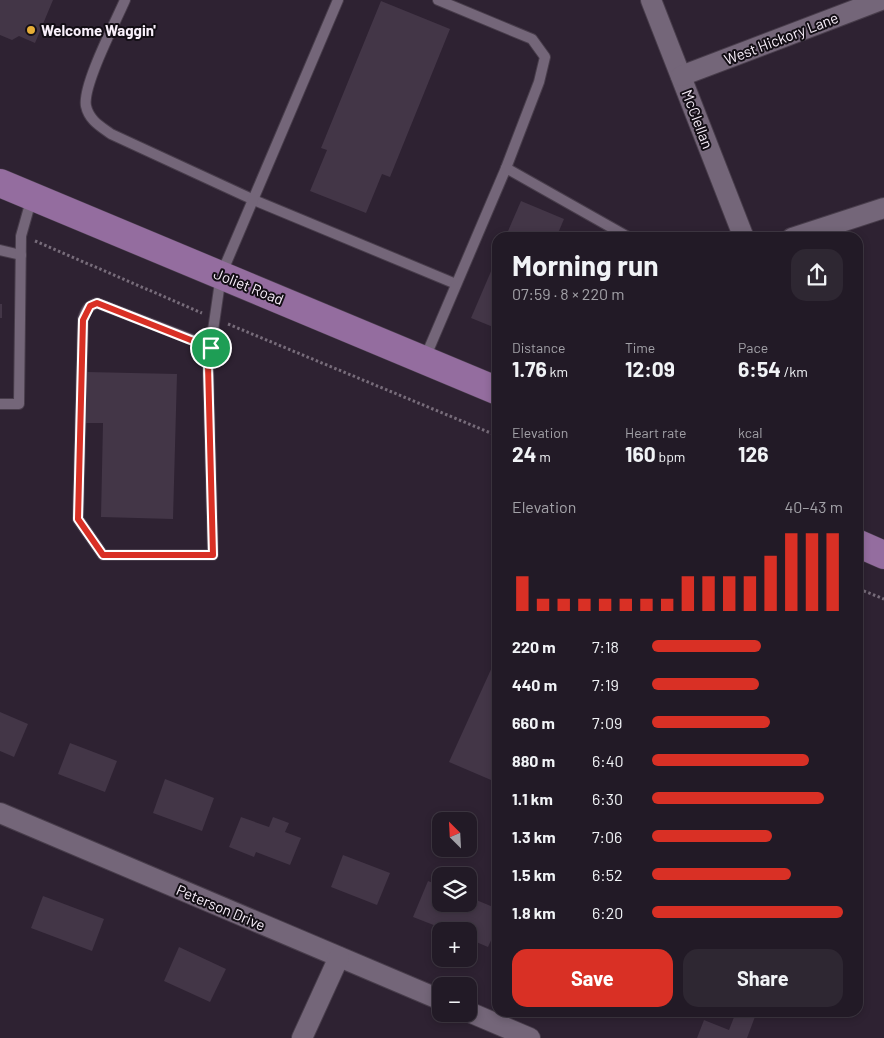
<!DOCTYPE html>
<html lang="en">
<head>
<meta charset="utf-8">
<style>
	body { margin:0; font-family:Barlow,sans-serif; background:#2e2732; color:#f1f3f6; height:100vh; display:flex; flex-direction:column; font-size:19px; white-space:nowrap }
	* { box-sizing:border-box; margin:0 }
	p { font-size:16px; color:#a2a1a7 }
	.icon { flex:none; width:28px; height:28px; fill:none; stroke:currentColor; stroke-width:2; stroke-linecap:round; stroke-linejoin:round }
	.map { position:relative; flex:1; overflow:hidden }
	.details { position:absolute; left:492px; top:232px; width:371px; height:785px; display:flex; flex-direction:column; background:#221a26; border-radius:15px; box-shadow:0 2px 8px #0003,0 0 0 1px #3f3843 }
	.details>* { flex:none }
	.needle { width:32px; rotate:336deg }
	.buttons { position:absolute; left:432px; top:812px; display:grid; gap:10px }
	.buttons a { display:grid; place-items:center; width:45px; height:45px; border-radius:10px; background:#221a26; box-shadow:0 2px 8px #0003,0 0 0 1px #3f3843; font-size:25px }
	.pin { position:absolute; display:grid; place-items:center; width:42px; height:42px; color:#fff; margin:-21px; border:2px solid #fff; border-radius:50%; box-shadow:0 1px 5px #0007 }
	.round { display:grid; place-items:center; flex:none; width:52px; height:52px; border-radius:15px; background:#2e2732 }
	.summary { display:flex; align-items:center; justify-content:space-between; height:85px; padding:0 20px }
	h1 { font-size:28px; font-weight:700; line-height:38px }
	.stats { display:grid; grid-template-columns:repeat(3,1fr); gap:8px; height:85px; padding:5px 20px }
	.stats div { display:grid; align-content:center }
	.stats b { font-size:21px; font-weight:700 }
	.stats small { font-size:14px; font-weight:400 }
	.stats p { font-size:14px }
	.chart { height:140px; padding:10px 20px }
	.chart p { display:flex; justify-content:space-between }
	.chart svg { width:100%; height:90px; margin-top:5px; stroke:#d93025; stroke-width:6 }
	.cta { display:flex; gap:10px; margin-top:auto; padding:10px 20px }
	.cta a { flex:1; height:58px; border-radius:15px; background:#d93025; color:#fff; font-size:20px; font-weight:700; line-height:58px; text-align:center }
	.cta a+a { background:#2e2732; color:#f1f3f6 }
	ul { padding:0 20px; list-style:none; font-size:16px }
	li { display:grid; grid-template-columns:80px 60px 1fr; align-items:center; height:38px }
	li i { height:12px; border-radius:6px; background:#d93025 }
	.map>svg:first-child { display:block }
</style>
</head>
<body>
<div class="map">
<svg width="884" height="1038" viewBox="0 0 884 1038">
	<rect width="100%" height="100%" fill="#2e2232"/>
	<g fill="#433647">
		<polygon points="0,0 53,0 35,43 19,36 12,40 0,35"/>
		<polygon points="381,1 450,29 390,177 382,174 366,213 310,191 327,150 321,148"/>
		<polygon points="521,201 564,219 556,238 505,238"/>
		<polygon points="498,255 498,329 471,318"/>
		<rect x="0" y="304" width="2" height="14"/>
		<polygon points="87,372 177,374 173,519 101,517 103,423 86,423"/>
		<polygon points="498,654 498,783 449,762"/>
		<polygon points="0,712 28,724 14,757 0,751"/>
		<polygon points="70,743 117,761 105,792 58,774"/>
		<polygon points="165,779 214,798 202,831 153,813"/>
		<polygon points="241,817 269,827 273,817 289,823 285,832 301,838 290,865 256,852 254,857 229,847"/>
		<polygon points="343,855 390,873 377,905 331,887"/>
		<polygon points="428,881 441,886 441,904 469,904 469,897 498,909 498,925 488,947 469,939 469,931 449,931 413,917"/>
		<polygon points="43,896 104,919 92,951 31,928"/>
		<polygon points="179,947 226,969 210,1002 164,981"/>
		<polygon points="736,1012 756,1014 747,1038 697,1038 704,1020 729,1030"/>
	</g>
	<g fill="none" stroke-linecap="round" stroke-linejoin="round">
		<defs>
			<g id="lane">
				<path d="M125 0C116 21 82 86 86 106 89 120 100 126 111 134L254 200 456 284"/>
				<polyline points="506,168 630,238"/>
				<polyline points="0,250 21,255"/>
				<path d="M211 347 97 303C88 306 86 310 83 319L78 519 103 555H213L208 365 221 275 338 0"/>
				<polyline points="425,358 506,168 539,82 545,57 532,39 438,0"/>
				<polyline points="0,404 19,404 21,236 32,197"/>
			</g>
			<g id="street">
				<polyline points="651,0 744,238"/>
				<polyline points="681,76 881,0"/>
				<polyline points="792,238 884,208"/>
				<polyline points="0,813 441,1000"/>
				<polyline points="469,1012 530,1038"/>
				<polyline points="302,1038 339,957"/>
			</g>
			<g id="primary">
				<polyline points="0,183 498,391"/>
				<polyline points="859,544 884,555"/>
			</g>
		</defs>
		<use href="#lane" stroke="#483d4b" stroke-width="12"/>
		<use href="#street" stroke="#483d4b" stroke-width="22"/>
		<use href="#primary" stroke="#483d4b" stroke-width="29"/>
		<g stroke="#776c7a" stroke-width="3" stroke-dasharray="2.5 2.5" stroke-linecap="butt">
			<polyline points="35,241 202,313"/>
			<polyline points="228,324 498,436"/>
			<polyline points="859,589 884,599"/>
		</g>
		<use href="#lane" stroke="#746679" stroke-width="10"/>
		<use href="#street" stroke="#746679" stroke-width="20"/>
		<use href="#primary" stroke="#946d9f" stroke-width="28"/>
	</g>
	<g fill="none" stroke-linecap="round" stroke-linejoin="round">
		<defs>
			<polygon id="route" points="97,303 211,348 208,365 213,555 103,555 78,519 83,320 90,306"/>
		</defs>
		<use href="#route" stroke="#fff" stroke-width="10"/>
		<use href="#route" stroke="#d93025" stroke-width="6"/>
	</g>
	<circle fill="#e6ad36" stroke="#130e15" stroke-width="2" cx="31" cy="30" r="5"/>
	<g text-anchor="middle" dominant-baseline="central" stroke-width="4" stroke-linejoin="round" paint-order="stroke">
		<g font-size="15" font-weight="bold" fill="#f8effa" stroke="#130e15" text-anchor="start">
			<text x="41" y="30">Welcome Waggin'</text>
		</g>
		<g font-size="15" fill="#f8effa" stroke="#130e15">
			<text transform="translate(781 38) rotate(-21)">West Hickory Lane</text>
			<text transform="translate(698 119) rotate(69)">McClellan</text>
			<text transform="translate(249 286) rotate(22)">Joliet Road</text>
			<text transform="translate(221 907) rotate(23)">Peterson Drive</text>
		</g>
	</g>
</svg>
<div class="buttons">
<a><svg class="needle" viewBox="-14 -14 28 28"><path d="M0-13l5 13h-10z" fill="#e53935"/><path d="M0 13l5-13h-10z" fill="#a2a1a7"/></svg></a>
<a><svg class="icon" aria-label="layers" viewBox="0 0 24 24"><path d="M12 4l9 5-9 5-9-5zM3 14l9 5 9-5"/></svg></a>
<a>+</a>
<a>−</a>
</div>
<div class="pin" style="left:211px;top:348px;background:#1e9e55"><svg class="icon" aria-label="arrive" viewBox="0 0 24 24"><path d="M6 21V4h12l-3 4 3 4H6"/></svg></div>
<section class="details">
<div class="summary"><div><h1>Morning run</h1><p>07:59 · 8 × 220 m</p></div><a class="round"><svg class="icon" aria-label="share" viewBox="0 0 24 24"><path d="M12 15V3M7 8l5-5 5 5M5 13v7h14v-7"/></svg></a></div>
<div class="stats">
<div><p>Distance</p><b>1.76<small> km</small></b></div>
<div><p>Time</p><b>12:09</b></div>
<div><p>Pace</p><b>6:54<small> /km</small></b></div>
</div>
<div class="stats">
<div><p>Elevation</p><b>24<small> m</small></b></div>
<div><p>Heart rate</p><b>160<small> bpm</small></b></div>
<div><p>kcal</p><b>126</b></div>
</div>
<div class="chart"><p><span>Elevation</span>40–43 m</p>
<svg viewBox="0 0 160 44" preserveAspectRatio="none"><path d="M5 44V27M15 44V38M25 44V38M35 44V38M45 44V38M55 44V38M65 44V38M75 44V38M85 44V27M95 44V27M105 44V27M115 44V27M125 44V17M135 44V6M145 44V6M155 44V6"/></svg>
</div>
<ul>
<li><b>220 m</b>7:18<i style="width:57%"></i></li>
<li><b>440 m</b>7:19<i style="width:56%"></i></li>
<li><b>660 m</b>7:09<i style="width:62%"></i></li>
<li><b>880 m</b>6:40<i style="width:82%"></i></li>
<li><b>1.1 km</b>6:30<i style="width:90%"></i></li>
<li><b>1.3 km</b>7:06<i style="width:63%"></i></li>
<li><b>1.5 km</b>6:52<i style="width:73%"></i></li>
<li><b>1.8 km</b>6:20<i style="width:100%"></i></li>
</ul>
<div class="cta"><a>Save</a><a>Share</a></div>
</section>
</div>
</body>
</html>
